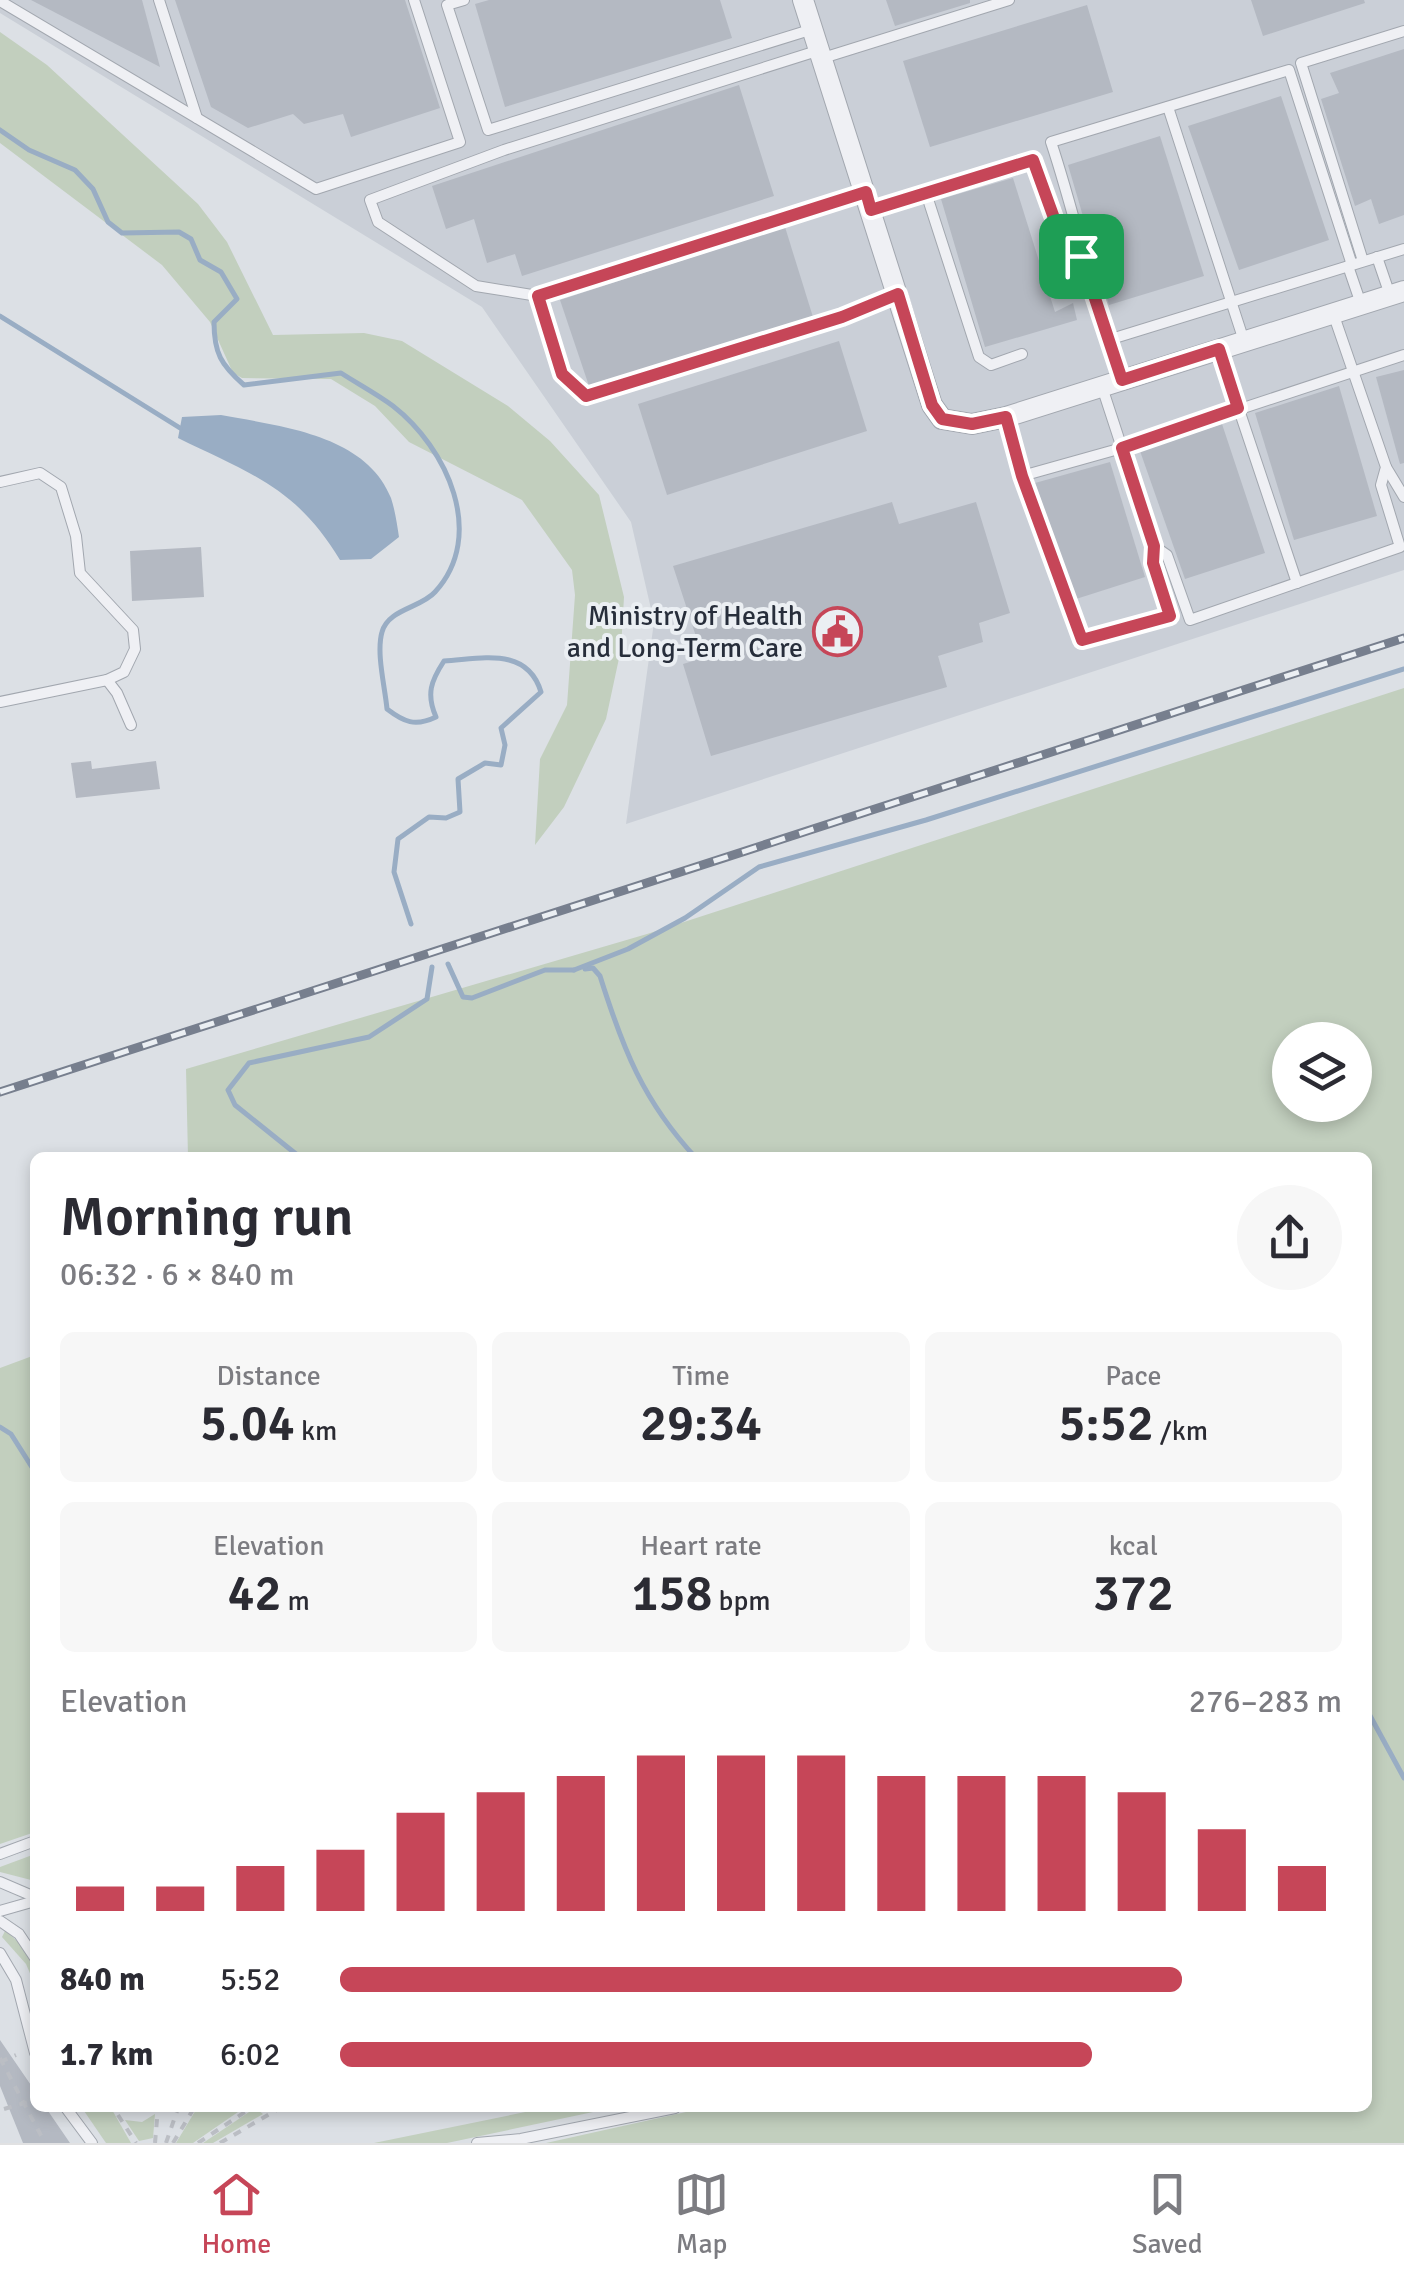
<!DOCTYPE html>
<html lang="en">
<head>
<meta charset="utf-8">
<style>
	body { margin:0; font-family:Signika,sans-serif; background:#f7f7f7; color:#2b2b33; height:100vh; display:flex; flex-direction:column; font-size:38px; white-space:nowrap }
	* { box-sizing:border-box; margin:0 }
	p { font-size:32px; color:#7c7c81 }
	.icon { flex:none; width:55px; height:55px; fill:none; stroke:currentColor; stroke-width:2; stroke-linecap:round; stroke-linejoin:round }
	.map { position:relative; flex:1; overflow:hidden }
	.details { position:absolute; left:30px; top:1152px; width:1342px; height:960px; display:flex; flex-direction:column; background:#fff; border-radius:15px; box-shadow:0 5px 15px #0003 }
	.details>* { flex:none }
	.fabs { position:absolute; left:1272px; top:1022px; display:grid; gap:20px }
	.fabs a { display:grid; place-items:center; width:100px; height:100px; border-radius:50%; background:#fff; box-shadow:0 5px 15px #0003; font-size:50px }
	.pin { position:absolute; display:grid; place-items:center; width:85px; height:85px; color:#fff; margin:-42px; border-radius:20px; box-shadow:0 5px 15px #0006 }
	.round { display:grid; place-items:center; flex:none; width:105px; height:105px; border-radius:52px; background:#f7f7f7 }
	.head { display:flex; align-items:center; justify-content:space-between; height:170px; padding:0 30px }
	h1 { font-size:55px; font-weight:600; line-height:75px }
	.stats { display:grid; grid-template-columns:repeat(3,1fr); gap:15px; height:170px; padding:10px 30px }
	.stats div { display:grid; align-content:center; border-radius:15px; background:#f7f7f7; text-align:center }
	.stats b { font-size:50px; font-weight:600 }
	.stats small { font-size:28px; font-weight:400 }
	.stats p { font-size:28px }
	.chart { height:280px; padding:20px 30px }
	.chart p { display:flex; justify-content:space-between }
	.chart svg { width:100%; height:180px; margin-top:10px; stroke:#c64658; stroke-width:6 }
	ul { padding:0 30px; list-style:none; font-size:32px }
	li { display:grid; grid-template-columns:160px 120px 1fr; align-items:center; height:75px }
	li i { height:25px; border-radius:12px; background:#c64658 }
	.tabs { display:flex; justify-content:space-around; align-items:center; height:140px; border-top:2px solid #e1e1e2; background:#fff; font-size:28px; color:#7c7c81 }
	.tabs a { display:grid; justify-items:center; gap:5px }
	.tabs .active { color:#c64658 }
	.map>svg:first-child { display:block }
</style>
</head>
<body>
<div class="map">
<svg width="1404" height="2143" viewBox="0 0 1404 2143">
	<rect width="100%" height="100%" fill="#dce0e5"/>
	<polygon fill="#cacfd7" points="0,0 1404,0 1404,570 626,824 654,622 631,522 482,307 0,13"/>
	<g fill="#c2cfbe" fill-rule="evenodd">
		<polygon points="0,32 47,65 198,204 227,242 273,335 364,333 402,341 508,406 550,441 599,495 624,597 621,649 606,719 564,807 535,845 540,759 567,705 575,595 572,570 522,500 409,442 375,406 331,379 242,378 233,373 210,322 162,265 0,143"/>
		<path d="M1404 688V2143H546L704 2108H1368V1158L188 1157 186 1069 647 934ZM1290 1040H1355V1105H1290Z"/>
		<polygon points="35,1355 35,1832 0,1844 0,1368"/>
		<polygon points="35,1854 35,1881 0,1872 0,1867"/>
		<path d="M5 1931C25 1946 35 1959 35 1985L26 1964 2 1937Z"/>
		<polygon points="82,2108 111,2108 131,2143 106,2143"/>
		<polygon points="197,2108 235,2108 238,2112 193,2143 176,2143"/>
		<polygon points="255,2108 263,2114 213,2143 203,2143"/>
		<polygon points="545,2108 612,2108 447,2143 374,2143"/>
		<polygon points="155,2114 153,2138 139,2141 125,2120 142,2122"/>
	</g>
	<path fill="#99adc4" d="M221 415C279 426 366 434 391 498 395 510 397 524 399 537L371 559 340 560C296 487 251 474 178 438L182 417Z"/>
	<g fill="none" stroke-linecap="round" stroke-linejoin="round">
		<g stroke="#99adc4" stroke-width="5">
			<path d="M0 130 29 150 75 170 93 189 108 222 122 233 179 232 191 239 200 260 221 272 237 299 214 322C214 353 221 365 244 385L341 373C358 384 377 394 393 406 447 448 487 535 435 592 421 608 388 609 382 632 376 653 385 687 387 709 404 722 415 727 436 717 426 694 431 681 444 661 481 659 527 646 541 692L501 728 505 745 501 765 485 763 458 779 460 812 446 818 429 817 398 839 394 872 411 924"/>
			<polyline points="0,316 180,428"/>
			<polyline points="448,964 463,997 472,998 545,970 574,970"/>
			<path d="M585 969 593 968 600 976C623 1049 643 1101 696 1158"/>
			<polyline points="574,970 628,949 685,918 759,867 926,820 1404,669"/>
			<polyline points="301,1158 235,1105 228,1090 249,1063 369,1037 427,999 432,967"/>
			<polyline points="0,1427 11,1434 35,1472"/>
			<polyline points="1368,1712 1404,1778"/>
		</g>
	</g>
	<g fill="#b4b9c2">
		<polygon points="31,0 142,0 160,67"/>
		<polygon points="175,0 405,0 440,108 351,137 343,114 304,124 293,114 248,128 211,107"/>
		<polygon points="489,0 720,0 732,38 505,107 475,4"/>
		<polygon points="886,0 970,0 970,3 895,26"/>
		<polygon points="1251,0 1364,0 1365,3 1263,36"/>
		<polygon points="1087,5 1113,92 930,147 903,61"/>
		<polygon points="1404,49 1404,215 1379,224 1371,199 1355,206 1321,99 1339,93 1330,73"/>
		<polygon points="739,85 774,196 522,276 515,254 487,263 474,219 446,229 432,186"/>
		<polygon points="1281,96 1329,240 1239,270 1188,126"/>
		<polygon points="1160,136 1204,276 1109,305 1068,165"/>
		<polygon points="1013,178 1055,312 1073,303 1077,320 985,347 941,199"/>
		<polygon points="785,227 813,317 589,386 560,300"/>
		<polygon points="839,341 867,431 667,495 638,404"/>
		<polygon points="1404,370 1404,463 1400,464 1376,377"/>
		<polygon points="1339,386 1377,516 1294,540 1255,413"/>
		<polygon points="1222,424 1265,553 1185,579 1140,451"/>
		<polygon points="1110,462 1145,577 1076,599 1035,483"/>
		<polygon points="892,502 899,524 976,502 1010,613 979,623 983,642 938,656 947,687 711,756 683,664 703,658 673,566"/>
		<polygon points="201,547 204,597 132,601 130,551"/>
		<polygon points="91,761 92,769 156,761 160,789 76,798 71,763"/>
		<polygon points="0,2040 35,2091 35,2108 46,2108 70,2143 23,2143 0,2086"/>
	</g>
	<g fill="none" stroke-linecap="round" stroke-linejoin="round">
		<defs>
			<g id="service">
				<polyline points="159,0 197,118"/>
				<polyline points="464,0 447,5 488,130 813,29"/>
				<polyline points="0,1 316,189 460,142 414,0"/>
				<polyline points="823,58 1009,0"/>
				<polyline points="1168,107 1244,341"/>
				<polyline points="865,192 538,296 562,374 586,396 842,317 897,295"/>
				<polyline points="926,193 979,357 991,365 1022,354"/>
				<polyline points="871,210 1033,160 1058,229 1080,255"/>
				<polyline points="1377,257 1390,295"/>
				<polyline points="1363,261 1301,63 1404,31"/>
				<path d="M1352 265 1289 70 1051 142C1073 208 1087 273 1108 340L1404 249"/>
				<polyline points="1348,266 1361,304"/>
				<polyline points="538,296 476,286 378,222 370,200 504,150 820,50"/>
				<polyline points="1108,340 1123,380"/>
				<polyline points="1219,350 1297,583"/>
				<polyline points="1007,418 1022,476 1082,640 1171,617 1153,563 1154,546 1102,387"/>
				<polyline points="1386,467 1404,497"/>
				<polyline points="1022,476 1122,448 1404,355"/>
				<polyline points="0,482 40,473 61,487 76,536 80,573 133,630 135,649 124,672 107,680 0,702"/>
				<polyline points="1154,546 1167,555 1190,620 1400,547 1381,485 1386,467 1333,313"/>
				<polyline points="107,680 117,693 131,725"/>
				<polyline points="0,1854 35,1841"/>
				<polyline points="0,1882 35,1897"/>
				<polyline points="0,1911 35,1901"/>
				<polyline points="0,1921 19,1934 35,1958"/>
				<polyline points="0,1953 16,1980 35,2053"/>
				<polyline points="66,2108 92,2143"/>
				<polyline points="477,2143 521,2139 675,2108"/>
			</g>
			<polyline id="minor" points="803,0 932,405 942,419 972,424 1006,417 1404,291"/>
		</defs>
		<use href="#service" stroke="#a2a7af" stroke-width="12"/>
		<use href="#minor" stroke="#a2a7af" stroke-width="22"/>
		<g stroke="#bbbec4" stroke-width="4" stroke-dasharray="8 8" stroke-linecap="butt">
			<polyline points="0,2058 45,2143"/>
			<polyline points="0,2062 16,2055"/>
			<polyline points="4,2109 35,2100"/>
			<polyline points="118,2115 136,2143"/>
			<polyline points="155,2143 158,2108"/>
			<polyline points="166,2143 178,2108"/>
			<polyline points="173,2143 194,2108"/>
			<polyline points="198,2143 251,2108"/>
			<polyline points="220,2143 280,2108"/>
		</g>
		<use href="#service" stroke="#eff0f4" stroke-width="10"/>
		<use href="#minor" stroke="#eff0f4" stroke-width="20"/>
		<defs>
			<polyline id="rail" points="0,1092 1404,638"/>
		</defs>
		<use href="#rail" stroke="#777f8e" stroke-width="9"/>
		<use href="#rail" stroke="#ebeff3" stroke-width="5" stroke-dasharray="15" stroke-linecap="butt"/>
	</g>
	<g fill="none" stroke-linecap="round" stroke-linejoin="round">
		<defs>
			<polygon id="route" points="1033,160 1058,229 1081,256 1122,380 1219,349 1238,408 1122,448 1154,546 1153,563 1170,616 1082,640 1022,476 1006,417 972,424 942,419 932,405 898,294 842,317 586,396 562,374 538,296 866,192 871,210"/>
		</defs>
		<use href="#route" stroke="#fff" stroke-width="20"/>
		<use href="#route" stroke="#c64658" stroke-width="12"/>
	</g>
	<defs>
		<symbol id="civic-ring" viewBox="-11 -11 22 22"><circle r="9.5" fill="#ebeff3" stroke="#c64658" stroke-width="1.5"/><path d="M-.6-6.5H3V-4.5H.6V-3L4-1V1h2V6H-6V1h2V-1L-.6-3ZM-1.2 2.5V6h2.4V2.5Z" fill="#c64658"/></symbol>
	</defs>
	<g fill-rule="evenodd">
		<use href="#civic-ring" x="810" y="604" width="55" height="55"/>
	</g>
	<g text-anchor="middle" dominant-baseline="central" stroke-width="8" stroke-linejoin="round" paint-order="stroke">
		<g font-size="28" fill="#272e3b" stroke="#ebeff3" text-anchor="end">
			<text x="803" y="616">Ministry of Health<tspan x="803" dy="32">and Long-Term Care</tspan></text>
		</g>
	</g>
</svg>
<div class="fabs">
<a><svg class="icon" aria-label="layers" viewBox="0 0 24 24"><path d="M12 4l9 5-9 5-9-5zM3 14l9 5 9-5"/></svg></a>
</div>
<div class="pin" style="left:1081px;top:256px;background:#1e9e55"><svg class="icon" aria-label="arrive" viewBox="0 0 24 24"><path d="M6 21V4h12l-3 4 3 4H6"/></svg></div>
<section class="details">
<div class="head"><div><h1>Morning run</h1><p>06:32 · 6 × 840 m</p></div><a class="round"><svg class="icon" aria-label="share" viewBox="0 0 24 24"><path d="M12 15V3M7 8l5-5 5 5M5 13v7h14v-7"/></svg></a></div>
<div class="stats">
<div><p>Distance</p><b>5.04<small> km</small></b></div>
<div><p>Time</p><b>29:34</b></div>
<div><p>Pace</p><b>5:52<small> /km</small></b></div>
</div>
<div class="stats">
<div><p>Elevation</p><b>42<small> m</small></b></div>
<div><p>Heart rate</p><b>158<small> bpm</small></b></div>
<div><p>kcal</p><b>372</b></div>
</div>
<div class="chart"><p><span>Elevation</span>276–283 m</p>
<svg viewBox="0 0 160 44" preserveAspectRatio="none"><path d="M5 44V38M15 44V38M25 44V33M35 44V29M45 44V20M55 44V15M65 44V11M75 44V6M85 44V6M95 44V6M105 44V11M115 44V11M125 44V11M135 44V15M145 44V24M155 44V33"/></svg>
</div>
<ul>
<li><b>840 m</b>5:52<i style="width:84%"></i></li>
<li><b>1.7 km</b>6:02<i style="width:75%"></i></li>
</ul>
</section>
</div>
<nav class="tabs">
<a class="active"><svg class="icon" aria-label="home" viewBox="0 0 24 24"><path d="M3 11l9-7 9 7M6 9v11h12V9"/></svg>Home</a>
<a><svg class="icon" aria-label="map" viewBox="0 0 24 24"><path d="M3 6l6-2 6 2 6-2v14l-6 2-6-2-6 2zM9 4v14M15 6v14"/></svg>Map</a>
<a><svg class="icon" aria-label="saved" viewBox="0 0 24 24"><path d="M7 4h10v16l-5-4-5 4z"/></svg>Saved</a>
</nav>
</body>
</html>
